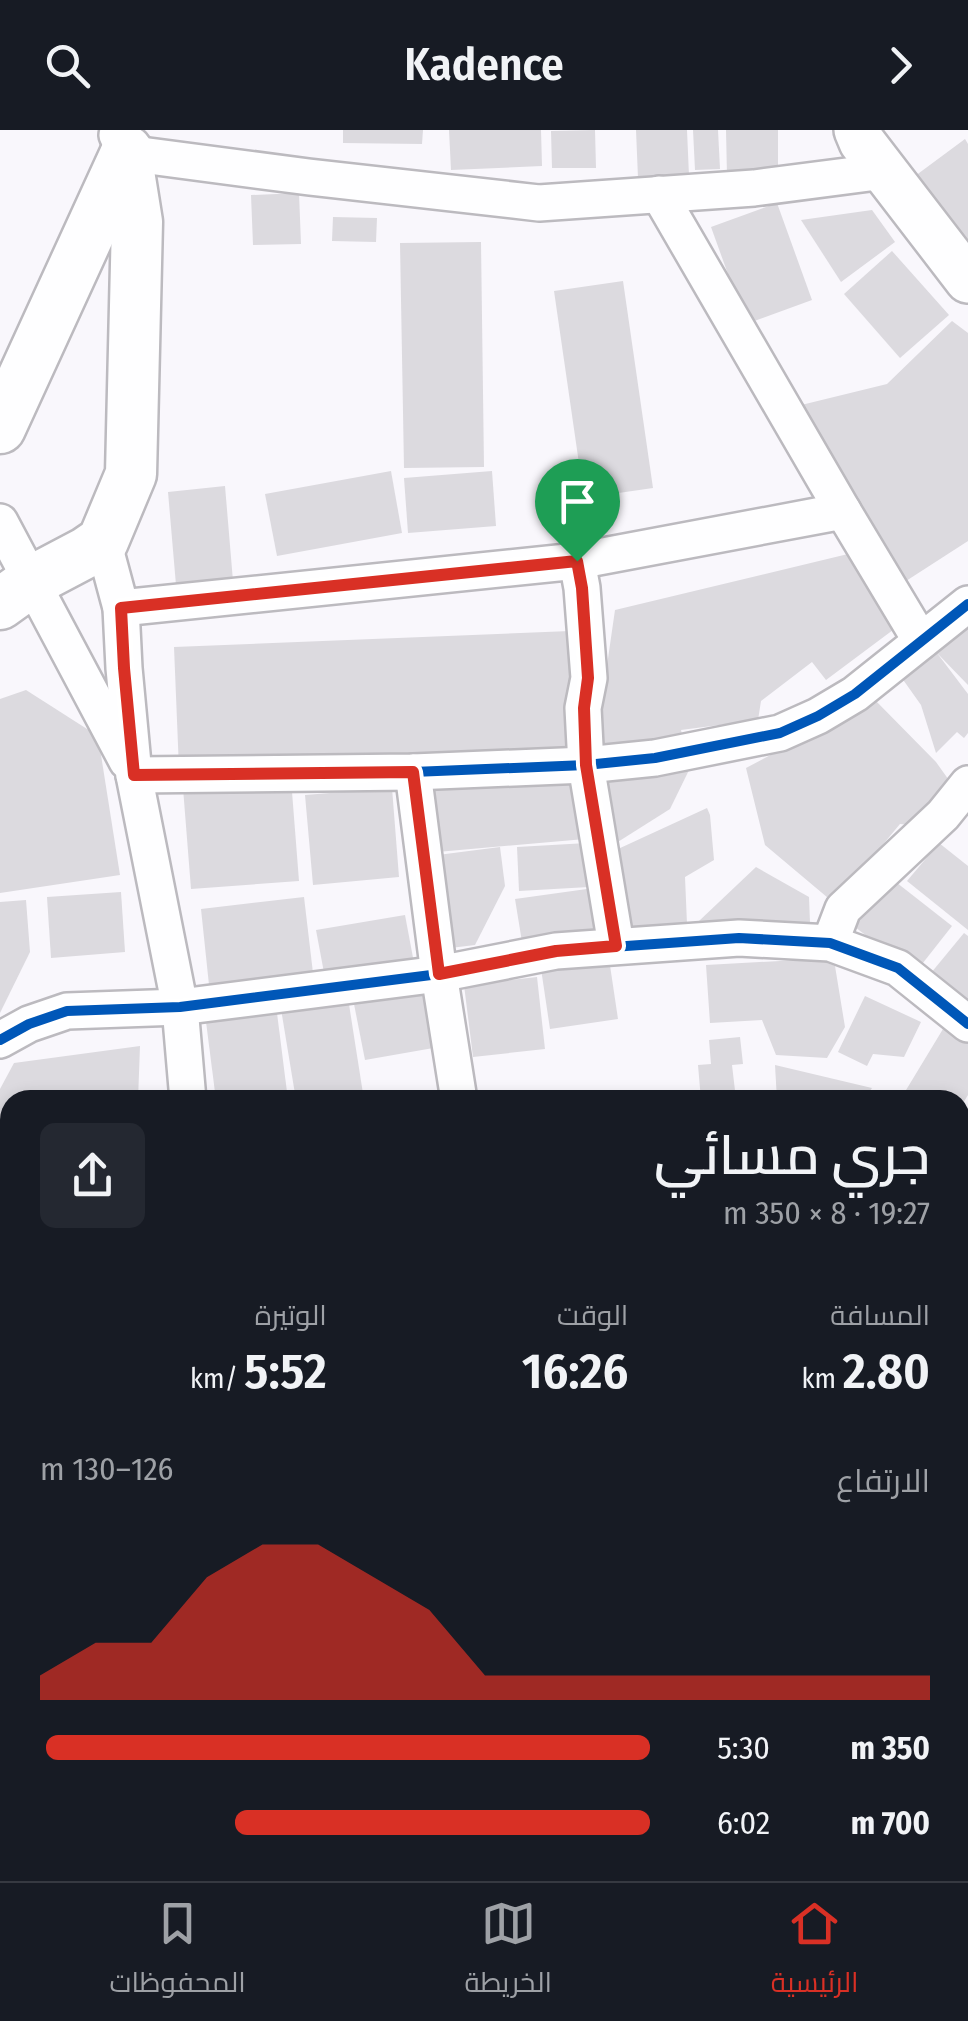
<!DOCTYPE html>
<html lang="ar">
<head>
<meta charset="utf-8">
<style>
	body { margin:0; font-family:"Fira Sans Condensed",Cairo,sans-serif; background:#242831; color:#f1f3f6; direction:rtl; height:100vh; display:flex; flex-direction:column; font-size:38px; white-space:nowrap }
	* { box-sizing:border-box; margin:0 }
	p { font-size:32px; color:#9ea1a6 }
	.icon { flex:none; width:55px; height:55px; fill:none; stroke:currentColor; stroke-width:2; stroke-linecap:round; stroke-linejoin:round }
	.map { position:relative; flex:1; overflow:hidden; direction:ltr }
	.drawer { position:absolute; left:0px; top:960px; width:970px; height:792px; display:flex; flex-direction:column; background:#171b24; border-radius:30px 30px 0 0; box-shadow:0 5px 15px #0003; direction:rtl }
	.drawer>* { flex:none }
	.pin { position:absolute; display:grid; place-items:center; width:85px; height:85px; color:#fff; margin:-102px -42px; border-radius:50% 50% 50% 0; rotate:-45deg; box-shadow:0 0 10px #0007 }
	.pin .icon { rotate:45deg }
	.round { display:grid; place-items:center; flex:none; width:105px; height:105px; border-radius:15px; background:#242831 }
	.headline { display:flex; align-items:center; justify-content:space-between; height:170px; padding:0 40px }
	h1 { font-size:55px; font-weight:600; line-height:75px }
	.figures { display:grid; grid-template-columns:repeat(3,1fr); gap:15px; height:170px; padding:10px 40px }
	.figures div { display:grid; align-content:center }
	.figures b { font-size:50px; font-weight:600 }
	.figures small { font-size:28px; font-weight:400 }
	.figures p { font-size:28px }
	.chart { height:280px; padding:20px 40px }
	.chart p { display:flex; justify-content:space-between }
	.chart svg { width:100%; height:180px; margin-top:10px; fill:#d93025; opacity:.7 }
	ul { padding:0 40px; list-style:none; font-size:32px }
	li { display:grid; grid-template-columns:160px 120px 1fr; align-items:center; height:75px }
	li i { height:25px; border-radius:12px; background:#d93025 }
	header { display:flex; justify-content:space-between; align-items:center; height:130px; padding:0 40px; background:#171b24; font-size:45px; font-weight:600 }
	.dock { display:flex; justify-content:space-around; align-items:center; height:140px; border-top:2px solid #363941; background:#171b24; font-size:28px; color:#9ea1a6 }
	.dock a { display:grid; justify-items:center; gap:5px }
	.dock .current { color:#d93025 }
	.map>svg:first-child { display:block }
</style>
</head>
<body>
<header><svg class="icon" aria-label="forward" viewBox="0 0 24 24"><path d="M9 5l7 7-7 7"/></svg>Kadence<svg class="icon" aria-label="search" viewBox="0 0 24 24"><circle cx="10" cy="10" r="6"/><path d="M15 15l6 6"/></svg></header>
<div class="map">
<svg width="968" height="1751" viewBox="0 0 968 1751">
	<rect width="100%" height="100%" fill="#f9f7fc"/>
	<g fill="#dcdadf">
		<polygon points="343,0 423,0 422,14 343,13"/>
		<polygon points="449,0 541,0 542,36 451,40"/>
		<polygon points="595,0 596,38 552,38 551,1"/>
		<polygon points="636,0 687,0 689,46 638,48"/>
		<polygon points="693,0 718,0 720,39 695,40"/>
		<polygon points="726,0 778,0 778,45 727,46"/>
		<polygon points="965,9 968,14 968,118 911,49"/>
		<polygon points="299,63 301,114 253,115 251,65"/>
		<polygon points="777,73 812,170 746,194 711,97"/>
		<polygon points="872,80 895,112 841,152 801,90"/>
		<polygon points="333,87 377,88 376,112 332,111"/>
		<polygon points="481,112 484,337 404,338 400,113"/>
		<polygon points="892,121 949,185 900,228 844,164"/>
		<polygon points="623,151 653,358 584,368 554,161"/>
		<polygon points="952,191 968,203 968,411 906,451 789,278 887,254"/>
		<polygon points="391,341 402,403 277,426 265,364"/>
		<polygon points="492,341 496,396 408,403 404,348"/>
		<polygon points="225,356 233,451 176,455 168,362"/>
		<polygon points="848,424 901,494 826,550 812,532 761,571 758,590 681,600 683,609 594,622 589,587 602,570 615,480"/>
		<polygon points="968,490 968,555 937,523 968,564 968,603 964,608 957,602 936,623 921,575 899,544"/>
		<polygon points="570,501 575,623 179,639 174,517"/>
		<polygon points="26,560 98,606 120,745 0,763 0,569"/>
		<polygon points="875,570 936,632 951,653 913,695 900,694 834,773 765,715 746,638"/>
		<polygon points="691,636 670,679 613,715 607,643"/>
		<polygon points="580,642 585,709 426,723 421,659"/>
		<polygon points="291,649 299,751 191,759 183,658"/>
		<polygon points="392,658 399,747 313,755 305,665"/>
		<polygon points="707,678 710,685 714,730 685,747 687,794 621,797 618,719"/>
		<polygon points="587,713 589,757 519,761 517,717"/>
		<polygon points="939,713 968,736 968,800 907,751"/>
		<polygon points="500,717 505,756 475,815 442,819 430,726"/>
		<polygon points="756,737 809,767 810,793 699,791"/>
		<polygon points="892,749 952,796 915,843 855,797"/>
		<polygon points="594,758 597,803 522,812 515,769"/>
		<polygon points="121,762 125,822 51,828 47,767"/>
		<polygon points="304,767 313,843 209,855 201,779"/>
		<polygon points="26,770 30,822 0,883 0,772"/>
		<polygon points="405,785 414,833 325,848 316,800"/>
		<polygon points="964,803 968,806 968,874 931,843"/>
		<polygon points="608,822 618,889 550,899 540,832"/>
		<polygon points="816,829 835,836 845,897 827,928 776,925 762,890 710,893 706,835"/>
		<polygon points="537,847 545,919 473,927 464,855"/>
		<polygon points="428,860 439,917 365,930 354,874"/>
		<polygon points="865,866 921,892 904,927 873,924 867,936 838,922"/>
		<polygon points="348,868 364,970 296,970 281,879"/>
		<polygon points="276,875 288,970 216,970 205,884"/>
		<polygon points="943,899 968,914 968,965 960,978 960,970 900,970"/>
		<polygon points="740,907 743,934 732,935 736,969 701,970 698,935 711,934 709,910"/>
		<polygon points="140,916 138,970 10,970 10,999 0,995 0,959 14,933"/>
		<polygon points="775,935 872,958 864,970 777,970"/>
		<polygon points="441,960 444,970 407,970 407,969"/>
		<polygon points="0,1015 10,1018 10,1081 0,1078"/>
		<polygon points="960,1022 968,1026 968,1092 960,1106"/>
		<polygon points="0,1107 10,1111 10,1175 0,1172"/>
		<polygon points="0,1182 10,1185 10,1233 1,1261"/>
		<polygon points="968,1205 968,1246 960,1242 960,1222"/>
		<polygon points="0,1349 10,1353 10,1430 0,1427"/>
		<polygon points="968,1424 968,1630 960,1631 960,1425"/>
		<polygon points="0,1440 10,1444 10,1508 0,1504"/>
		<polygon points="0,1514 10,1517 10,1571 0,1568"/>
		<polygon points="0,1593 10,1595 10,1657 1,1689"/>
		<polygon points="968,1633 968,1665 960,1666 960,1634"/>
		<polygon points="11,1742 90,1742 87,1751 8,1751"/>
		<polygon points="195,1742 273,1742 270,1751 217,1751"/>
		<polygon points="288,1742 352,1742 349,1751 285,1751"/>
		<rect x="360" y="1742" width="50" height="9"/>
		<polygon points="414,1742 459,1742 461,1751 415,1751"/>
		<polygon points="515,1742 583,1742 583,1743 560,1751 518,1751"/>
		<polygon points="612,1742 635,1742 638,1751 584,1751"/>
		<polygon points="643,1742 699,1742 701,1751 645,1751"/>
		<polygon points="705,1742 760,1742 762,1751 707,1751"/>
		<polygon points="763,1742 811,1742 813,1751 765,1751"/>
		<polygon points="814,1742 866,1742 866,1744 832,1751 816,1751"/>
		<polygon points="893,1742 938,1742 939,1750 894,1751"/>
	</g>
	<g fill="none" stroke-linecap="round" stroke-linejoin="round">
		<defs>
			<g id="minor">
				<polyline points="117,5 126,23 309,47 539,73 754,58 885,41"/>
				<polyline points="659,64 843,381 921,511"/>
				<polyline points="0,392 127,631"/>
				<polyline points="103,411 121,478 124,538 134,645 180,877 188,970"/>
				<polyline points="577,431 582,458 589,548 583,578 586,635 616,815"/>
				<polyline points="121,478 577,431 843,381"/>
				<polyline points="413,642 439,844 459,970"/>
				<polyline points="134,645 413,642 586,635 655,628 780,603 818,586 855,564 968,474"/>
				<polyline points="830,813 843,779 943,685 968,654"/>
				<polyline points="0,910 29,894 67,881 180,877 439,844 556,821 739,808 830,813 898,838 968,894"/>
				<polyline points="960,1150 968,1137"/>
				<polyline points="960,1672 968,1671"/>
				<polyline points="0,1709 10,1680"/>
				<polyline points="153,1742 181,1751"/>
				<polyline points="503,1742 507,1751"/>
				<polyline points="881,1742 883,1751"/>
			</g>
			<polyline id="tertiary" points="857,0 862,12 968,150"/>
			<g id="secondary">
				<polyline points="0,298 127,21"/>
				<polyline points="0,474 32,451 87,422 103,411 131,344 137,92 126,23"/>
			</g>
		</defs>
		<use href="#minor" stroke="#bcbabf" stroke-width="40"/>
		<use href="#tertiary" stroke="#bcbabf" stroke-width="50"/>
		<use href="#secondary" stroke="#bcbabf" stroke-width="55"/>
		<use href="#minor" stroke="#fefeff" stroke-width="35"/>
		<use href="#tertiary" stroke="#fefeff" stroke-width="45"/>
		<use href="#secondary" stroke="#fefeff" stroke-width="50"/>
		<defs>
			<g id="cycleway">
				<polyline points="134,645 413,642 586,635 655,628 780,603 818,586 855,564 968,474"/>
				<polyline points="0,910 29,894 67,881 180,877 439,844 556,821 739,808 830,813 898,838 968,894"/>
			</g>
		</defs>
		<use href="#cycleway" stroke="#fff" stroke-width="16"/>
		<use href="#cycleway" stroke="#0057b8" stroke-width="10"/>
	</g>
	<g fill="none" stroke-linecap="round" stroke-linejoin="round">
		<defs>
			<polygon id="route" points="577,431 582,458 588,548 584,578 586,635 616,816 556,821 439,844 413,642 134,645 124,538 121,478"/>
		</defs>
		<use href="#route" stroke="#fff" stroke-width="20"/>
		<use href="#route" stroke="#d93025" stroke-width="12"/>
	</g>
</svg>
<div class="pin" style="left:577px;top:431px;background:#1e9e55"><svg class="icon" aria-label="arrive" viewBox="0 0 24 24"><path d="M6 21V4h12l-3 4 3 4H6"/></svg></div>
<section class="drawer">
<div class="headline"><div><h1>جري مسائي</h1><p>19:27 · 8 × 350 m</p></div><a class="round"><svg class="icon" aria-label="share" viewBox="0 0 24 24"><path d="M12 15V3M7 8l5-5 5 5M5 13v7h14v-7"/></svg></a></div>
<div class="figures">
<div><p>المسافة</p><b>2.80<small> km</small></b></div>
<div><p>الوقت</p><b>16:26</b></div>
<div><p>الوتيرة</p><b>5:52<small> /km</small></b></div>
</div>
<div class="chart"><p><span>الارتفاع</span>126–130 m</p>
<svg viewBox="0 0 160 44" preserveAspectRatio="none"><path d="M0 44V38L10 30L20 30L30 14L40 6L50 6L60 14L70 22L80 38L90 38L100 38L110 38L120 38L130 38L140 38L150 38L160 38V44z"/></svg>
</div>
<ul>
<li><b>350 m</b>5:30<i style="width:99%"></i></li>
<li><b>700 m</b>6:02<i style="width:68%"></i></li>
</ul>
</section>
</div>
<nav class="dock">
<a class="current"><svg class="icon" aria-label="home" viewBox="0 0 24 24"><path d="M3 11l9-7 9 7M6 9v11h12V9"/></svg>الرئيسية</a>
<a><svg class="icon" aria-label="map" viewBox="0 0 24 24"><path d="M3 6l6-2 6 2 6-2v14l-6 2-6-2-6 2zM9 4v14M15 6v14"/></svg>الخريطة</a>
<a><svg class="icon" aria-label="saved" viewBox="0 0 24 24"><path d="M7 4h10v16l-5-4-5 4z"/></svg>المحفوظات</a>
</nav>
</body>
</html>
